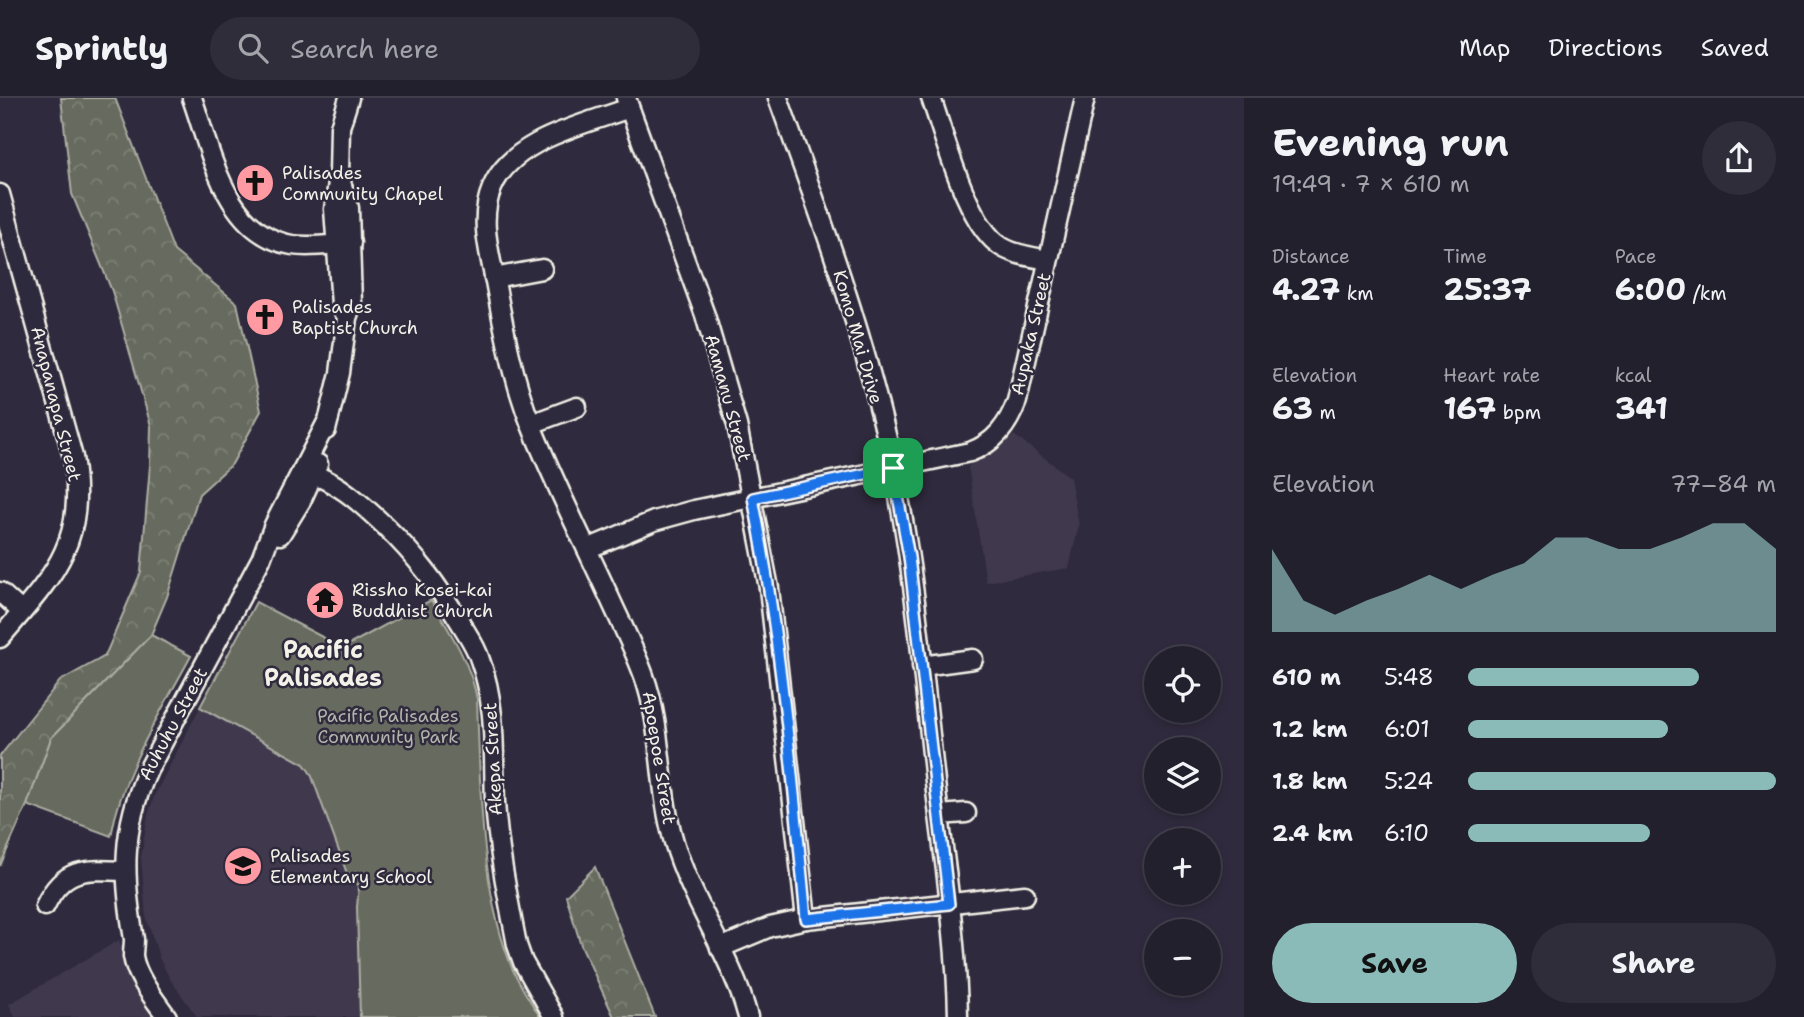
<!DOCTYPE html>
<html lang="en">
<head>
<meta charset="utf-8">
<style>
	body { margin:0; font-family:"Shantell Sans",sans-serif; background:#2f2d3a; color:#f1f3f6; height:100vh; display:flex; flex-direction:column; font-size:26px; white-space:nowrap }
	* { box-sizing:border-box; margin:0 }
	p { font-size:23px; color:#a3a3aa }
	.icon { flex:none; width:38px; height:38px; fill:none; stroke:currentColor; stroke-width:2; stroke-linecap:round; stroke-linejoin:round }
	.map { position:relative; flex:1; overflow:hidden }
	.sheet { display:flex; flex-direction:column; background:#23202e; width:560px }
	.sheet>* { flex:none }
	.fabs { position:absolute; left:1144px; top:548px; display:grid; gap:14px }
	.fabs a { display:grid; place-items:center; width:77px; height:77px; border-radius:50%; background:#23202e; box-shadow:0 4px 10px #0003,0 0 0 2px #403e4a; font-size:35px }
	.pin { position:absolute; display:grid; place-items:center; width:60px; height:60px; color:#fff; margin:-30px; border-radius:14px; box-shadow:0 4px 10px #0006 }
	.round { display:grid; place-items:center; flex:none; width:74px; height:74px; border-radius:37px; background:#2f2d3a }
	.overview { display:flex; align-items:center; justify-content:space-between; height:119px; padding:0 28px }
	h1 { font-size:38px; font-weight:700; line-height:52px }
	.metrics { display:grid; grid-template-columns:repeat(3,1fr); gap:10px; height:119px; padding:7px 28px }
	.metrics div { display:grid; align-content:center }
	.metrics b { font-size:30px; font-weight:700 }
	.metrics small { font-size:19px; font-weight:400 }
	.metrics p { font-size:19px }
	.chart { height:196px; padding:14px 28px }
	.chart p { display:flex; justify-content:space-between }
	.chart svg { width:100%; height:126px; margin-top:7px; fill:#8bbbb9; opacity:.7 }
	.action { display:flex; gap:14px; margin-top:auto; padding:14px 28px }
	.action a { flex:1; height:80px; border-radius:42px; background:#8bbbb9; color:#111; font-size:28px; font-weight:700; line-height:80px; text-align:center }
	.action a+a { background:#2f2d3a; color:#f1f3f6 }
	ul { padding:0 28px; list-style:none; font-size:23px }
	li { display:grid; grid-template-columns:112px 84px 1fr; align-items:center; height:52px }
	li i { height:18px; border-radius:9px; background:#8bbbb9 }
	header { display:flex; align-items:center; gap:42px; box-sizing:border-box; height:98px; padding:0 35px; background:#23202e; border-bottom:2px solid #403e4a }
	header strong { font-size:33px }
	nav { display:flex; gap:38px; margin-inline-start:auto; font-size:24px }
	.search { width:490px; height:63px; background:#2f2d3a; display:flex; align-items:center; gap:18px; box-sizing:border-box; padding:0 24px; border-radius:38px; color:#a3a3aa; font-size:26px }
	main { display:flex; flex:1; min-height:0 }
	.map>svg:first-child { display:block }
</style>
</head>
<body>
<header>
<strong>Sprintly</strong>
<div class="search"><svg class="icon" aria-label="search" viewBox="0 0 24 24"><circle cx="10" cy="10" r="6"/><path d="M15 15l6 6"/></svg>Search here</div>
<nav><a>Map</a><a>Directions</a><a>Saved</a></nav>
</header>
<main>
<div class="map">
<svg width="1244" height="919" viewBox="0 0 1244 919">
	<defs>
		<pattern id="forest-crowns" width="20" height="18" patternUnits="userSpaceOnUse" patternTransform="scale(1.75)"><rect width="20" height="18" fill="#666b5e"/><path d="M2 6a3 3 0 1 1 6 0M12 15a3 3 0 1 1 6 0" fill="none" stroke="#7c8175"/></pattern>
	</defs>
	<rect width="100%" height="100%" fill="#2f2a3d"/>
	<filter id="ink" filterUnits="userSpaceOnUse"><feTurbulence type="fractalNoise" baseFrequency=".0143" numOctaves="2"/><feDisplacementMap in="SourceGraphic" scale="14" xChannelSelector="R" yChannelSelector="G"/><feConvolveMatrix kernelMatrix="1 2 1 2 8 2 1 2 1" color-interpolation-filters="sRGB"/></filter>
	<g filter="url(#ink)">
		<g fill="#41384d">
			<polygon points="1014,337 1070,379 1079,427 1069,470 986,484 968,368 990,358"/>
			<polygon points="200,609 304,666 311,676 349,780 359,787 357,809 360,919 197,919 170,881 160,862 146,819 141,759 148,717 155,696"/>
			<polygon points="119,842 135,882 157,919 15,919 9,906"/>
		</g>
		<g fill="#666b5e" stroke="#adaea3" stroke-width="2">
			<path d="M431 502C450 534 470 564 477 601 480 683 480 785 509 862 516 883 529 900 540 919H360L357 809 359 787 349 781 311 676 304 666 200 609 256 504 343 550Z"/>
			<path d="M151 537 191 558C160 616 123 672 111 738L27 707 51 640Z"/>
		</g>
		<g fill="url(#forest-crowns)" stroke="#adaea3" stroke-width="2">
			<polygon points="61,0 115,0 174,153 237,205 261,313 232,366 199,396 167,499 151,537 51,640 27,707 0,768 0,658 60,583 105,558 141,474 150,367 151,328 112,193 72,96"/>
			<polygon points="595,769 655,919 614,919 581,847 566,798"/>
		</g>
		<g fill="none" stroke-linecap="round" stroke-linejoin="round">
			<defs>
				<g id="minor">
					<path d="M192 0C211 53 225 136 292 147 311 150 332 146 351 145"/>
					<polyline points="626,0 705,217 737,327 769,490 806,821"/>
					<path d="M778 0C822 121 866 241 893 368 915 475 924 584 936 693 945 768 957 844 958 919"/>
					<path d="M931 0C945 39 967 128 1002 149 1015 157 1033 159 1048 162"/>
					<path d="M629 10C584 27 512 41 492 90 479 120 489 152 495 183 504 232 513 281 531 327 555 387 585 446 612 505 623 529 635 553 644 578 663 631 658 690 674 744 692 805 732 858 748 919"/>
					<path d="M0 96 73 359C87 446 53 478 0 540"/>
					<polyline points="494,180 542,171"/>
					<polyline points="344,214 341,206 334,111 339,78 340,29 349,0"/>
					<polyline points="531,326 577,309"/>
					<polyline points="326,332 340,275 347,220 352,206 349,110 339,78"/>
					<path d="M301 374C332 378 362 406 385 428 418 460 436 485 460 524 467 536 476 548 480 562 497 608 493 656 495 704 498 752 508 800 517 847L523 864 554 919"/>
					<polyline points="280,437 301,403 318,366"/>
					<path d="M587 451 654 423 694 412 970 354C995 345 1008 327 1017 303L1085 0"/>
					<polyline points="0,494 22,514"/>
					<polyline points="922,568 973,561"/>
					<polyline points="939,717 966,715"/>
					<path d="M45 808C63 769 86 771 125 773"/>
					<polyline points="720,850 770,829 806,821 1025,797"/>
					<path d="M167 919C155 902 136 879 133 858 133 852 134 847 134 841 123 778 121 732 148 672L261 461 274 427 329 320"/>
				</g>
			</defs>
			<use href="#minor" stroke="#f4f1e8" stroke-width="23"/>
			<use href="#minor" stroke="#2f2a3d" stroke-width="18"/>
		</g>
	</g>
	<g fill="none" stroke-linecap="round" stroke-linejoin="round" filter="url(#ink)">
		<defs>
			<path id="route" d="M893 370 909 459 949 806 806 821C793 681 780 538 753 400Z"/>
		</defs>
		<use href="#route" stroke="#fff" stroke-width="14"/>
		<use href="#route" stroke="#1a73e8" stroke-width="9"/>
	</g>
	<defs>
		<symbol id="church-disc" viewBox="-11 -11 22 22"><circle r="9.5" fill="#ff9aa2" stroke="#2f2a3d"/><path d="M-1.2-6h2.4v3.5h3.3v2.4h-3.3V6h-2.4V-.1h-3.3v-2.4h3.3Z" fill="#111"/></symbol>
		<symbol id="temple-disc" viewBox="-11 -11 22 22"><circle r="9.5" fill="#ff9aa2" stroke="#2f2a3d"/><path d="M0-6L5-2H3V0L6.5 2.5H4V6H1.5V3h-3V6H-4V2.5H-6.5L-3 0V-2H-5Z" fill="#111"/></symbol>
		<symbol id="school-disc" viewBox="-11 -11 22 22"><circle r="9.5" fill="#ff9aa2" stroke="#2f2a3d"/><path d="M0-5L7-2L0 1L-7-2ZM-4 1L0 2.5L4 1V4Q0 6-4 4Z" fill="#111"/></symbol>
	</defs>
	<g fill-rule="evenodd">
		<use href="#church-disc" x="233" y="63" width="44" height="44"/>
		<use href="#church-disc" x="243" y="197" width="44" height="44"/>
		<use href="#temple-disc" x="303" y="480" width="44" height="44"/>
		<use href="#school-disc" x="221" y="746" width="44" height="44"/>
	</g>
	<g text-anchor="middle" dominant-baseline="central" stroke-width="5" stroke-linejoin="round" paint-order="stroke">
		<g font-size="18" fill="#f4f1e8" stroke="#2f2a3d" text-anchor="start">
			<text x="282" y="75">Palisades<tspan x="282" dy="21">Community Chapel</tspan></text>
			<text x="292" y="209">Palisades<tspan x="292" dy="21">Baptist Church</tspan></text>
			<text x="352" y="492">Rissho Kosei-kai<tspan x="352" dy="21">Buddhist Church</tspan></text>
			<text x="270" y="758">Palisades<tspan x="270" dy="21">Elementary School</tspan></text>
		</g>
		<g font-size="18" fill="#f4f1e8" stroke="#2f2a3d">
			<text transform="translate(1031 236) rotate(-77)">Aupaka Street</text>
			<text transform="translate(858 239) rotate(74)">Komo Mai Drive</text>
			<text transform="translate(728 300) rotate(75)">Aamanu Street</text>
			<text transform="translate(56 306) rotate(76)">Anapanapa Street</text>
			<text transform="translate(173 626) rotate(-62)">Auhuhu Street</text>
			<text transform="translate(659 660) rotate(81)">Apoepoe Street</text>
			<text transform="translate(493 661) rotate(-93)">Akepa Street</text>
		</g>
		<g font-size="18" fill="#b4b5aa" stroke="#2f2a3d">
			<text x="388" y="618">Pacific Palisades<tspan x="388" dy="21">Community Park</tspan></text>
		</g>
		<g font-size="24" font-weight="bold" fill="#f4f1e8" stroke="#2f2a3d">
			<text x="323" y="552">Pacific<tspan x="323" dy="28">Palisades</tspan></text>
		</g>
	</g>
</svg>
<div class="fabs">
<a><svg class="icon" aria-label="locate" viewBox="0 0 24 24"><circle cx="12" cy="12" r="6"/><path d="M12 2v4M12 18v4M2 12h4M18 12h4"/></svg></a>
<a><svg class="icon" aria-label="layers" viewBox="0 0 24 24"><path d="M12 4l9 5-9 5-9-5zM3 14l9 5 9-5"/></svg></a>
<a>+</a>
<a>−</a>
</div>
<div class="pin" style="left:893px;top:370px;background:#1e9e55"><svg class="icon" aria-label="arrive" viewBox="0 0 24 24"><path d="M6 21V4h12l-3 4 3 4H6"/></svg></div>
</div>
<section class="sheet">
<div class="overview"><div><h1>Evening run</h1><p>19:49 · 7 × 610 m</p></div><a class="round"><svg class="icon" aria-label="share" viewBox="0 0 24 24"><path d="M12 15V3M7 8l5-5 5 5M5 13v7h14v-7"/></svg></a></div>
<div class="metrics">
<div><p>Distance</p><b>4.27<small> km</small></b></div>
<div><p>Time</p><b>25:37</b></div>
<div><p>Pace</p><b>6:00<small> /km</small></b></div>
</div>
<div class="metrics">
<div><p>Elevation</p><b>63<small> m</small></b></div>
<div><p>Heart rate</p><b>167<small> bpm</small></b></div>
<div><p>kcal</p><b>341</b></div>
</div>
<div class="chart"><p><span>Elevation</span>77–84 m</p>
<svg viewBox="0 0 160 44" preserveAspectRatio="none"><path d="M0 44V15L10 33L20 38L30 33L40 29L50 24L60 29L70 24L80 20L90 11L100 11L110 15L120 15L130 11L140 6L150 6L160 15V44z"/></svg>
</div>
<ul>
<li><b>610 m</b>5:48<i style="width:75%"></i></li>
<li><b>1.2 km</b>6:01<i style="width:65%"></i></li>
<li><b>1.8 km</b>5:24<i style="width:100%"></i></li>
<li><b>2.4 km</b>6:10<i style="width:59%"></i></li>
</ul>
<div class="action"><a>Save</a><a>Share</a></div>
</section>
</main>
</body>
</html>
